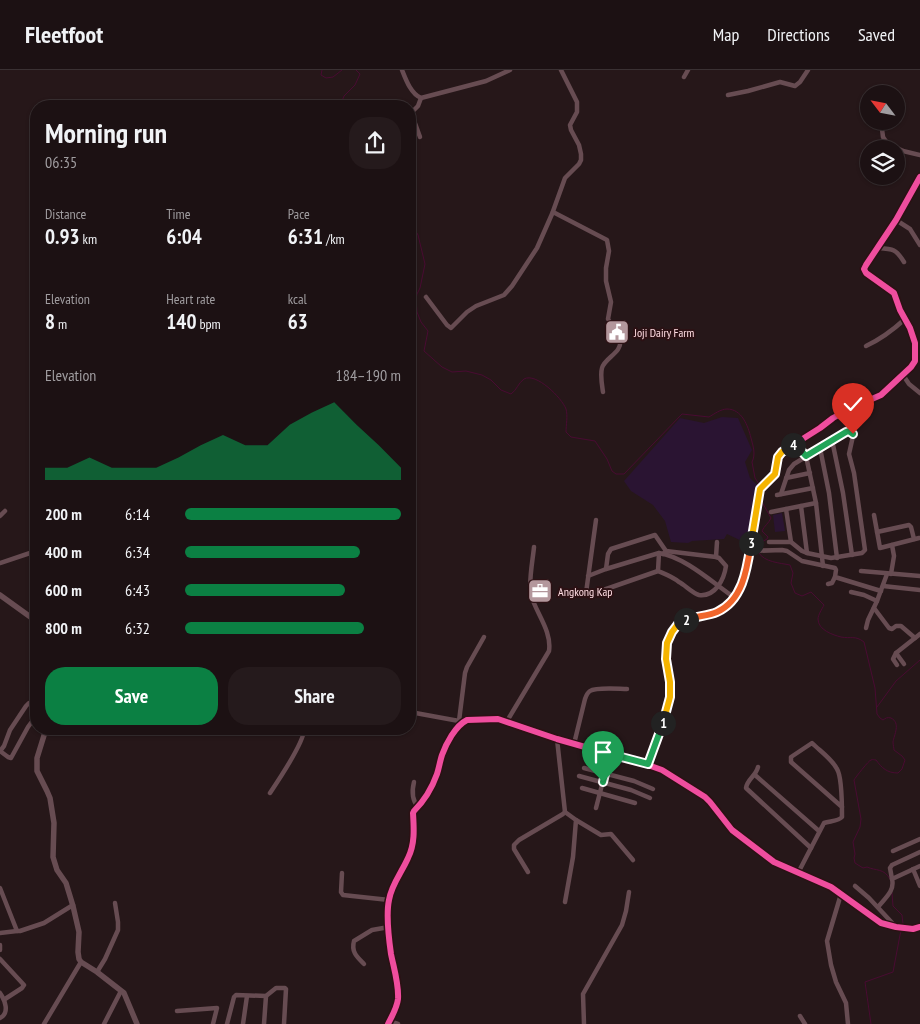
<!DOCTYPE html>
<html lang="en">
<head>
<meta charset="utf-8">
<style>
	body { margin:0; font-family:"PT Sans Narrow",sans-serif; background:#251a1c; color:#f1f3f6; height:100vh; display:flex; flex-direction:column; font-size:19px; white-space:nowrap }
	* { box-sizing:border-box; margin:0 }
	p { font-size:16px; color:#a09da0 }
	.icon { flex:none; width:28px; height:28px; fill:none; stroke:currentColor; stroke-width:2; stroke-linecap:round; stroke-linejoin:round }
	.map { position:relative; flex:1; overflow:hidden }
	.details { position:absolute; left:30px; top:30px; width:386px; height:635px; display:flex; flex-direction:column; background:#1c1113; border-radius:20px; box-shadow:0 1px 4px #0004,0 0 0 1px #3a3133 }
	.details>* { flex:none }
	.needle { width:32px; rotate:302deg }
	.fabs { position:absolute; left:860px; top:15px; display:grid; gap:10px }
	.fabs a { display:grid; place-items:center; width:45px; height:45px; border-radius:50%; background:#1c1113; box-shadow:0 1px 4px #0004,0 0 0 1px #3a3133; font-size:25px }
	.pin { position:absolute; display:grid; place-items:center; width:42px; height:42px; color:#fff; margin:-51px -21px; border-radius:50% 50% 50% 0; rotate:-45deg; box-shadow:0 0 5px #0007 }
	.pin .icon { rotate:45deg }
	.km { position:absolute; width:25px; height:25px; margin:-12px; border-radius:50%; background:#222; color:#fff; font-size:14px; line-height:25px; text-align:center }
	.round { display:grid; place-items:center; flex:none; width:52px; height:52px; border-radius:20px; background:#251a1c }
	.headline { display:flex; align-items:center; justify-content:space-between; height:85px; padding:0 15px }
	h1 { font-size:28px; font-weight:700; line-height:38px }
	.metrics { display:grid; grid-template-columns:repeat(3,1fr); gap:8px; height:85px; padding:5px 15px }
	.metrics div { display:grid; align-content:center }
	.metrics b { font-size:21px; font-weight:700 }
	.metrics small { font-size:14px; font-weight:400 }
	.metrics p { font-size:14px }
	.chart { height:140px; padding:10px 15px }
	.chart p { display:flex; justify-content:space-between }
	.chart svg { width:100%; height:90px; margin-top:5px; fill:#0b8043; opacity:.7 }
	.primary-button { display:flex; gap:10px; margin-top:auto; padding:10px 15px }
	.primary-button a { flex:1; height:58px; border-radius:20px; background:#0b8043; color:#fff; font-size:20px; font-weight:700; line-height:58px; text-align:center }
	.primary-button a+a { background:#251a1c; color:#f1f3f6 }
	ul { padding:0 15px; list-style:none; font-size:16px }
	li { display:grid; grid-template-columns:80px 60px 1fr; align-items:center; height:38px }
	li i { height:12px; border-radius:6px; background:#0b8043 }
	header { display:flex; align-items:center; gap:30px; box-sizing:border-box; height:70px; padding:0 25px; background:#1c1113; border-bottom:1px solid #3a3133 }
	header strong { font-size:24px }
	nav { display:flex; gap:28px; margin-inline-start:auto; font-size:18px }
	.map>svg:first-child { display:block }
</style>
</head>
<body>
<header>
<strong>Fleetfoot</strong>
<nav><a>Map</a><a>Directions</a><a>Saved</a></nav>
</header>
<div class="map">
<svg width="920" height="954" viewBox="0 0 920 954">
	<rect width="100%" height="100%" fill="#261719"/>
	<g fill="#2a1432">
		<polygon points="722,347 738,348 752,380 745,392 750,408 758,416 748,474 727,464 724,469 692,471 688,473 671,472 665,451 653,435 631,421 624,411 680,348 704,353"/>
		<polygon points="782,443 785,461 775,462 773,445"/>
	</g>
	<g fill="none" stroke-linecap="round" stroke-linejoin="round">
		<g stroke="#490b32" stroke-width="1">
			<polyline points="322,0 321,5 326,8 333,7 342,0"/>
			<polyline points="340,36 344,26 355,15 360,4 356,0"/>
			<path d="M410 151 418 165 425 194 420 218 417 224 416 229 417 242 421 252 428 261 424 281 442 297 452 302 466 301 482 305 491 310 501 320 511 324C517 320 518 313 524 309 536 302 562 328 566 339 568 346 566 355 566 362L571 367 595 371 607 389 612 401 616 404H624L682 344 709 347C714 344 721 339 727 339 742 339 748 356 751 368 753 376 756 384 752 392L755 408 759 414"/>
			<path d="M758 477 760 473 767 469 768 467 762 461C764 456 769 453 771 448L762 432V424"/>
			<path d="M759 483C764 492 780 493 790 495L793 503 791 513 795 523 802 526 811 522 824 535C822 539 818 545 818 549 818 560 833 565 841 567 851 569 855 565 864 572L875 618 877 644 880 648 883 650C886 648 887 647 891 648 901 653 894 665 893 672 893 675 894 678 894 680L902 686 905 690 902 699 898 703C887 703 882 698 876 690 874 690 873 689 871 690 869 690 855 708 854 710L861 749 860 757 853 772 855 784 854 788 855 793 863 798 867 797C876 801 884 798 890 809"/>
			<polyline points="877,637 896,611 920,590"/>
			<polyline points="871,954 865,912 893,902 900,865 903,854 902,845 893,836 892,823"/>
		</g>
		<g stroke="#674c52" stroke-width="4.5">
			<path d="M402 0C406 10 411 24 421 28L486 11 510 0"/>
			<polyline points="684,7 688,0"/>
			<polyline points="728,25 748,21 780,12 795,16 800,12 808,0"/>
			<polyline points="876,51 882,59 883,67 887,73 903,81 920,85"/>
			<polyline points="420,67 412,45 412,42 418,36 421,28"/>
			<path d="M553 142 607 170 609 181 606 198V211L611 232 608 249C612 256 618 261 620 269 623 283 605 287 602 298 600 305 602 315 603 322"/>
			<polyline points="896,150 910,159 920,175"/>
			<path d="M878 178C893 179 896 179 904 192"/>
			<polyline points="426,227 447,255 451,258 467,242 476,236 504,225 512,216 537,178 552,144 565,108 579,94 581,90 581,84 579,75 571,60 570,55 577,42 577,32 561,0"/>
			<path d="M866 276C881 269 893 260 905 249"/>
			<polyline points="903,305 909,314 920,323"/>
			<polyline points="832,370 843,423 852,485"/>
			<polyline points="795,374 806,386 816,433 823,496"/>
			<polyline points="820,378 829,423 837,488"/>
			<polyline points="786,408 810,403"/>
			<polyline points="777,425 813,418"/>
			<polyline points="801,436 807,483"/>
			<polyline points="786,439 791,472"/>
			<polyline points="771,442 816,433"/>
			<polyline points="874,445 880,478 919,468"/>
			<polyline points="0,446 5,441"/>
			<polyline points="596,450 586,523 587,524 589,525 658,501"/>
			<polyline points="877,462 909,455 911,457 914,469"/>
			<polyline points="769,472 791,472 802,481 807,483 831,488 862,483 865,480 854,403 849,384 853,366 851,362 846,362 794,394 789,400 781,424"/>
			<polyline points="750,481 782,480 787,481 802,491 835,498 836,500 835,507 881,521"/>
			<path d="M659 483 658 501C665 504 673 507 679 512 685 515 692 523 699 525 715 527 724 510 726 496L719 488 716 487 666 481 663 484"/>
			<polyline points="716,487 717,472"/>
			<polyline points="0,493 36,481"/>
			<polyline points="606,499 608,484 611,479 655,465 666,481"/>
			<polyline points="861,501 920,506"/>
			<polyline points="891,504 894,486 892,475"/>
			<path d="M588 506 606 499 659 483C685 487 713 513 735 528"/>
			<polyline points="828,514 832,513 835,507"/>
			<polyline points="883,516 920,520"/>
			<polyline points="851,522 864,525 877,531"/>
			<polyline points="874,538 889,558 892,559 896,556 901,556 915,568 920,564"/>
			<polyline points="866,558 868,550 877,531 887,504"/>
			<polyline points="896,583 893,589 897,595"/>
			<polyline points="904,594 896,583 915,568"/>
			<polyline points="410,642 459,651"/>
			<polyline points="459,651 465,603 467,597 484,567"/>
			<path d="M507 651 549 581C552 561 536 543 531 525 528 513 533 489 534 477"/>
			<polyline points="557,669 565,742 576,750 573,787 565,832"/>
			<path d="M574 674 585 629C586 626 587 623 590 621 596 617 619 619 627 619"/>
			<polyline points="0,681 4,676 10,660 26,636 29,633 36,636"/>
			<polyline points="0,681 8,687 11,688 28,657 36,646"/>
			<polyline points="648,695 662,700 705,727 710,732 732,760 774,792 831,817 881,853 896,857 913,859 920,857"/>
			<path d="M758 697C756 706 747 709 746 718L811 778"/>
			<polyline points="584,698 634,711 653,719"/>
			<polyline points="755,705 819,761"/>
			<polyline points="579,706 631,720 650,728"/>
			<path d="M414 712C412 720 412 730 418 737"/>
			<polyline points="582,718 635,733"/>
			<path d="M270 723C278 711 305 671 304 659"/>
			<polyline points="596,738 610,684"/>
			<polyline points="576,750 601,765 611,764 633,790"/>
			<polyline points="893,781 920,769"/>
			<polyline points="913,799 920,816"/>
			<polyline points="528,802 514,779 514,775 519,770 563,744 565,742"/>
			<polyline points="342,803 341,822 343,825 389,830"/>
			<path d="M798 803 824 753C830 751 839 751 842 747 842 736 842 707 837 699 832 689 820 681 812 673L791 687V692L842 737"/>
			<polyline points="892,809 890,798 892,795 920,782"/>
			<polyline points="855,816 869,828 896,857"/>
			<polyline points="0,818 17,861 20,861 44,853 73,835"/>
			<polyline points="841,824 827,871 831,895 836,912 846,933 848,954"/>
			<path d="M878 837C885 828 895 821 892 809L920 796"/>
			<polyline points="0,863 17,861"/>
			<polyline points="0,880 0,875"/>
			<polyline points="0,889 24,915 22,918 5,929"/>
			<path d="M364 894C357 887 351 882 354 871L372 860 389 857"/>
			<polyline points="97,902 105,889 118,860 118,852 115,833"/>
			<path d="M0 923C5 930 10 943 0 948"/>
			<polyline points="177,941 217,938 213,954"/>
			<polyline points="800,946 805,954"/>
			<polyline points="389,951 398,954"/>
			<polyline points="44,954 81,892"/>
			<polyline points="104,954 121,921"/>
			<polyline points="227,954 234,927 236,925 266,926 276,918 285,918 286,919 284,954"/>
			<polyline points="243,954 247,926"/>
			<polyline points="264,954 266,926"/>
			<polyline points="584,954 583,924 622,855 626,841 629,822"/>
		</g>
		<g stroke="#674c52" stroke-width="5.5">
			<polyline points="0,525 36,551"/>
			<polyline points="46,659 37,688 37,701 47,721 50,728 54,753 53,787 57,800 66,813 73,836 79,862 78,882 79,889 81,892 97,902 124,923 137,954"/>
			<path d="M388 954C392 946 397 938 398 929 399 914 394 899 391 884 389 870 386 844 389 830 391 815 402 802 408 788 415 774 414 759 413 743L414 741C424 731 432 718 437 704 439 698 440 691 442 685 446 674 455 656 467 650L498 649 557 669 648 695C655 678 660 661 665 644 667 638 669 632 670 626 672 604 660 583 672 562 678 552 689 548 700 545 705 544 710 544 715 543 745 532 747 494 752 468 754 453 756 438 759 423 762 415 772 411 775 403 778 395 777 389 782 382L820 358 833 348 849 339 881 325 911 297 915 291V273L910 258 900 240 894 223 866 203 864 199 866 195 896 150 920 107"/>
		</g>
		<defs>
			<g id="cycleway">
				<path d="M648 695C655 678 660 661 665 644 667 638 669 632 670 626 672 604 660 583 672 562 678 552 689 548 700 545 705 544 710 544 715 543 745 532 747 494 752 468 754 453 756 438 759 423 762 415 772 411 775 403 778 395 777 389 782 382L820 358 833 348 849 339 881 325 911 297 915 291V273L910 258 900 240 894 223 866 203 864 199 866 195 896 150 920 107"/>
				<path d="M388 954C392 946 397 938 398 929 399 914 394 899 391 884 389 870 386 844 389 830 391 815 402 802 408 788 415 774 414 759 413 743L414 741C424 731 432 718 437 704 439 698 440 691 442 685 446 674 455 656 467 650L498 649 557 669 648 695 662 700 705 727 710 732 732 760 774 792 831 817 881 853 896 857 913 859 920 857"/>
			</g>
		</defs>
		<use href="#cycleway" stroke="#2c1114" stroke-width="9"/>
		<use href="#cycleway" stroke="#ef4d9e" stroke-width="6"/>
	</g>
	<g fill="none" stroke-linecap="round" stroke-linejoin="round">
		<defs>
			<polyline id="split-1" points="603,712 610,684 648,694 663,653"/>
			<polyline id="split-2" points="663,653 670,627 670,612 666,589 667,573 672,562 678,554 686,550"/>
			<path id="split-3" d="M686 550C696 546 708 546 717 542 743 530 747 499 751 473"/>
			<polyline id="split-4" points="751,473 760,419 775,404 778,387 782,382 793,375"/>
			<polyline id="split-5" points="793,375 795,374 806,386 846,362 849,361 853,364"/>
		</defs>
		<use href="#split-1" stroke="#fff" stroke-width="10"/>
		<use href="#split-2" stroke="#fff" stroke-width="10"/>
		<use href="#split-3" stroke="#fff" stroke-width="10"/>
		<use href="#split-4" stroke="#fff" stroke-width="10"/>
		<use href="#split-5" stroke="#fff" stroke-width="10"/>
		<use href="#split-1" stroke="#22a559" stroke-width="6"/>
		<use href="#split-2" stroke="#f5b400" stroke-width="6"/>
		<use href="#split-3" stroke="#f0652b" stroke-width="6"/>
		<use href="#split-4" stroke="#f5b400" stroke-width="6"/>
		<use href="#split-5" stroke="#22a559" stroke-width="6"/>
	</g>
	<defs>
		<symbol id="civic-square" viewBox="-11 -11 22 22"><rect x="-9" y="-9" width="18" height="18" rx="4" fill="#b3979c" stroke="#2c1114"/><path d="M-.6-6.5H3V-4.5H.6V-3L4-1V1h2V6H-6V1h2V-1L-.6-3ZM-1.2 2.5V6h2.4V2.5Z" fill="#fff"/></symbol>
		<symbol id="office-square" viewBox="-11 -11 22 22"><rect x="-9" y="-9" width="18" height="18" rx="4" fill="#b3979c" stroke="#2c1114"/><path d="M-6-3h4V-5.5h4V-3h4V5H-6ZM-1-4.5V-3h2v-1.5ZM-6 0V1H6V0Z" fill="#fff"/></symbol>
	</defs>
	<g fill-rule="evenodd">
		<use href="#civic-square" x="603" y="248" width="28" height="28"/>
		<use href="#office-square" x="526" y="507" width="28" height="28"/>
	</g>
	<g text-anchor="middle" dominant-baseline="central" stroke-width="4" stroke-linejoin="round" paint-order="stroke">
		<g font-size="12" fill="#ffdce2" stroke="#2c1114" text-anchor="start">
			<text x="634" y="262">Joji Dairy Farm</text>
			<text x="558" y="521">Angkong Kap</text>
		</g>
	</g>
</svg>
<div class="fabs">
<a><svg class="needle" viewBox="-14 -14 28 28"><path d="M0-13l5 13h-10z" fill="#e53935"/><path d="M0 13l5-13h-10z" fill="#a09da0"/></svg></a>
<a><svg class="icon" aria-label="layers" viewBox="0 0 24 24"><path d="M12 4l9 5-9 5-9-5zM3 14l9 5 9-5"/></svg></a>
</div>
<div class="pin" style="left:603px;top:712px;background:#1e9e55"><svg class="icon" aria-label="arrive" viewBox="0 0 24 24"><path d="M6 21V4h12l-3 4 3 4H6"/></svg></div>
<div class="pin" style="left:853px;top:364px;background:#d93025"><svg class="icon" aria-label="check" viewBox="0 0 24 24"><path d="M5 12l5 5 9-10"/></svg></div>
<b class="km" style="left:663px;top:653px">1</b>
<b class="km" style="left:686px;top:550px">2</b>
<b class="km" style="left:751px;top:473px">3</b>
<b class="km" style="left:793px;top:375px">4</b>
<section class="details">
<div class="headline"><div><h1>Morning run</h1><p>06:35</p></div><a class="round"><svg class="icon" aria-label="share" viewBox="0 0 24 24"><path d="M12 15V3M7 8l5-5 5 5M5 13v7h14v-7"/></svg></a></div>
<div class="metrics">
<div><p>Distance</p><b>0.93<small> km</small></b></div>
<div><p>Time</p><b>6:04</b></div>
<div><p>Pace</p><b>6:31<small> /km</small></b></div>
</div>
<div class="metrics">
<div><p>Elevation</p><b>8<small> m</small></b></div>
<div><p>Heart rate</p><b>140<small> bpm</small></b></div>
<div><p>kcal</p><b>63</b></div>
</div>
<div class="chart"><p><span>Elevation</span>184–190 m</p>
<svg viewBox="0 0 160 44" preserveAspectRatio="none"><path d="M0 44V38L10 38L20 33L30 38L40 38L50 38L60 33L70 27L80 22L90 27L100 27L110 17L120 11L130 6L140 17L150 27L160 38V44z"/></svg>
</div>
<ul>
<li><b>200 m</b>6:14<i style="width:100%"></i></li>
<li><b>400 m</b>6:34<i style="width:81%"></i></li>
<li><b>600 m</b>6:43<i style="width:74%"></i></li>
<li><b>800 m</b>6:32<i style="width:83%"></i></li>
</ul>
<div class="primary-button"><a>Save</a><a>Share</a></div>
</section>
</div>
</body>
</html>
